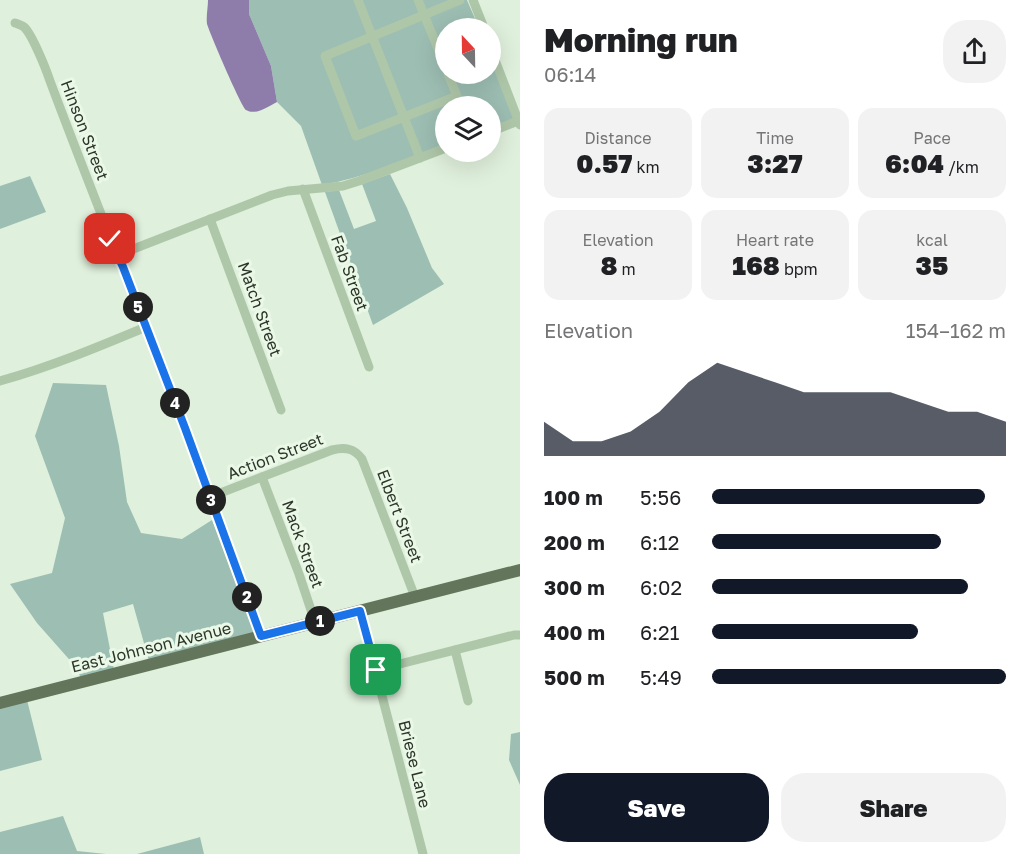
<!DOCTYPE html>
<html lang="en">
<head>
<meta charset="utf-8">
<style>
	body { margin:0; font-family:"Golos Text",sans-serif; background:#f2f2f2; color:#202124; height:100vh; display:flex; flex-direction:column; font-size:22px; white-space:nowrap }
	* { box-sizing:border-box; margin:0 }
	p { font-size:20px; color:#757577 }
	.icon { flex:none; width:33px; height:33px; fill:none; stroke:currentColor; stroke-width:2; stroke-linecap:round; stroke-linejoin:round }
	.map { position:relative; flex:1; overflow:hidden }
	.drawer { display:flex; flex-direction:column; background:#fff; width:510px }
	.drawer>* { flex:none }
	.needle { width:39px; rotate:338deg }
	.controls { position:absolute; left:435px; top:18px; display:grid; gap:12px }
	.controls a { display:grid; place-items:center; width:66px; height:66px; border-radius:50%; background:#fff; box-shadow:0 6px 24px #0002; font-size:30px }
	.pin { position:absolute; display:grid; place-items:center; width:51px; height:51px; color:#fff; margin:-26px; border-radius:12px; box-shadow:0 3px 9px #0006 }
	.km { position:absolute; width:30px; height:30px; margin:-15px; border-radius:50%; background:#222; color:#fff; font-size:16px; line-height:30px; text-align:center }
	.round { display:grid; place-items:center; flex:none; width:63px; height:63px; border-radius:24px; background:#f2f2f2 }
	.head { display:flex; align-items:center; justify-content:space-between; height:102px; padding:0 24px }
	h1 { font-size:33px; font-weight:800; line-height:45px }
	.figures { display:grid; grid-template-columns:repeat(3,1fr); gap:9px; height:102px; padding:6px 24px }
	.figures div { display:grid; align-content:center; border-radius:15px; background:#f2f2f2; text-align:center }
	.figures b { font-size:26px; font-weight:800 }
	.figures small { font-size:16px; font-weight:400 }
	.figures p { font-size:16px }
	.chart { height:168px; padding:12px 24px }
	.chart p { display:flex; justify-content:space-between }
	.chart svg { width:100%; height:108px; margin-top:6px; fill:#111827; opacity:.7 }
	.primary-button { display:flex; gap:12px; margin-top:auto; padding:12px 24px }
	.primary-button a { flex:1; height:69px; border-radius:24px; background:#111827; color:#fff; font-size:24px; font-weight:800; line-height:69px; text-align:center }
	.primary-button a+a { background:#f2f2f2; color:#202124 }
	ul { padding:0 24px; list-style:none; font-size:20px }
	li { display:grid; grid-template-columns:96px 72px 1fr; align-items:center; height:45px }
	li i { height:15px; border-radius:8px; background:#111827 }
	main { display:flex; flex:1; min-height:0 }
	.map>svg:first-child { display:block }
</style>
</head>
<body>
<main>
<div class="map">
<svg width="520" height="854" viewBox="0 0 520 854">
	<rect width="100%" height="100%" fill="#dff0dc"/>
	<g fill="#9dbeb3">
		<path d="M249 0H467L479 28H446V74H490L491 59 514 119 491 127 490 106H446L445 144C405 159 365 178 322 185L301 126 277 102 271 66 249 14Z"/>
		<polygon points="390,174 407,208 432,268 444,284 373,325 325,192 339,190 354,229 376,221 362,184"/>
		<polygon points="30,176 46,212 0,229 0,186"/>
		<polygon points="53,383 106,385 119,446 127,502 141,533 182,539 212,520 255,634 149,661 133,604 103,613 114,670 81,678 75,666 37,623 10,584 52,573 65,518 35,436"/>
		<polygon points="27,700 42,760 0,771 0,707"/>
		<polygon points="520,732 520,785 509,760 511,734"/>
		<polygon points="63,816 77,851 106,854 0,854 0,832"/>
		<polygon points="200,837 204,854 137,854 197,838"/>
	</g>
	<path fill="#8e7dab" d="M208 0H249V14L271 66 277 102C269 106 256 116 246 110 241 106 210 34 207 24 206 17 208 7 208 0Z"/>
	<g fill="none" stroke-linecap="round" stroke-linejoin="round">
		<g stroke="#afc7a9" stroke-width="9">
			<polyline points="358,0 420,158"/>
			<polyline points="418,0 446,68"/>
			<polyline points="473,0 484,28"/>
			<path d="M15 23C16 23 23 26 24 27 32 34 46 69 50 81 103 223 161 362 213 504 229 548 246 592 261 636"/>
			<polyline points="490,47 520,125"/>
			<polyline points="448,74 457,96 356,136 325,56 460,0"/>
			<polyline points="490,132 518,121"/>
			<polyline points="303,189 369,367"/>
			<polyline points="210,219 281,410"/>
			<polyline points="118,255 272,195 288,191 343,186 359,181 446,148"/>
			<path d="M0 381C50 367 98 347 146 327"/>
			<polyline points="262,477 299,574 315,622"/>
			<path d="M210 497 332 450C345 447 354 448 362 459L415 597"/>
			<polyline points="360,611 423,854"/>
			<polyline points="455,650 468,701"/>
			<polyline points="376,670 514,635 520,635"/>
		</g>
		<polyline stroke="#63755a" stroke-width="12" points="0,703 520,570"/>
	</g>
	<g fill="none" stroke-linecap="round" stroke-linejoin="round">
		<defs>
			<polyline id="route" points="110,239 123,267 185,428 261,636 360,611 376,670"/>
		</defs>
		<use href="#route" stroke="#fff" stroke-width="12"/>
		<use href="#route" stroke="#1a73e8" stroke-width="8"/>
	</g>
	<g text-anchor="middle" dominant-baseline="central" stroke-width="6" stroke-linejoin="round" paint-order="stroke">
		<g font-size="16" fill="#2c3528" stroke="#eaf8e8">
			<text transform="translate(85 130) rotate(69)">Hinson Street</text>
			<text transform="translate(350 273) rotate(70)">Fab Street</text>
			<text transform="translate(260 309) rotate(70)">Match Street</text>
			<text transform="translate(275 456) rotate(-21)">Action Street</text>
			<text transform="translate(400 516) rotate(69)">Elbert Street</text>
			<text transform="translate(303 544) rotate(70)">Mack Street</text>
			<text transform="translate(151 647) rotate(-14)">East Johnson Avenue</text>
			<text transform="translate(415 764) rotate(76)">Briese Lane</text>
		</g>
	</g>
</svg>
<div class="controls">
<a><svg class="needle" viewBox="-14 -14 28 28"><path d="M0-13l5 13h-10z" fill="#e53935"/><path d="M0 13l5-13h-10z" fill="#757577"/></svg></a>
<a><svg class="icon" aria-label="layers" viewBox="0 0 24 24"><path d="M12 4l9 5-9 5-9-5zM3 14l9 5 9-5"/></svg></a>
</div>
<div class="pin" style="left:376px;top:670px;background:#1e9e55"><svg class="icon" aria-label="arrive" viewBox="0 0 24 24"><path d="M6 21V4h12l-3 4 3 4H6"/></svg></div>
<div class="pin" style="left:110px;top:239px;background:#d93025"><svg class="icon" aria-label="check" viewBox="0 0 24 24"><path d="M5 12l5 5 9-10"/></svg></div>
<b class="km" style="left:320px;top:621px">1</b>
<b class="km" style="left:247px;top:597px">2</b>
<b class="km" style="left:211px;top:500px">3</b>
<b class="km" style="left:175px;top:403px">4</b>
<b class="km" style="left:138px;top:307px">5</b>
</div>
<section class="drawer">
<div class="head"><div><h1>Morning run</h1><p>06:14</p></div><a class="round"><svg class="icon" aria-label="share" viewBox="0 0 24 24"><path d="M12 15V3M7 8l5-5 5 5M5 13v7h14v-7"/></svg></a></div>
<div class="figures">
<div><p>Distance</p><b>0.57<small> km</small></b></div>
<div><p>Time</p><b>3:27</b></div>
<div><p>Pace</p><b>6:04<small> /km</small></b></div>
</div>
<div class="figures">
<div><p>Elevation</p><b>8<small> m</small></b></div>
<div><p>Heart rate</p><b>168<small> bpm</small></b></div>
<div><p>kcal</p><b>35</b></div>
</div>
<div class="chart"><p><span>Elevation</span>154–162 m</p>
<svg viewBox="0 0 160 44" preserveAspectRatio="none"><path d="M0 44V30L10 38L20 38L30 34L40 26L50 14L60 6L70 10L80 14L90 18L100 18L110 18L120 18L130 22L140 26L150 26L160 30V44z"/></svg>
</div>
<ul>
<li><b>100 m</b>5:56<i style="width:93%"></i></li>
<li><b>200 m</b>6:12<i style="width:78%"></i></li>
<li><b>300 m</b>6:02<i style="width:87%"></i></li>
<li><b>400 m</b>6:21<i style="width:70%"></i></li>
<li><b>500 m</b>5:49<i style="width:100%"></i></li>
</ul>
<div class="primary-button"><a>Save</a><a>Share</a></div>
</section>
</main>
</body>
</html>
